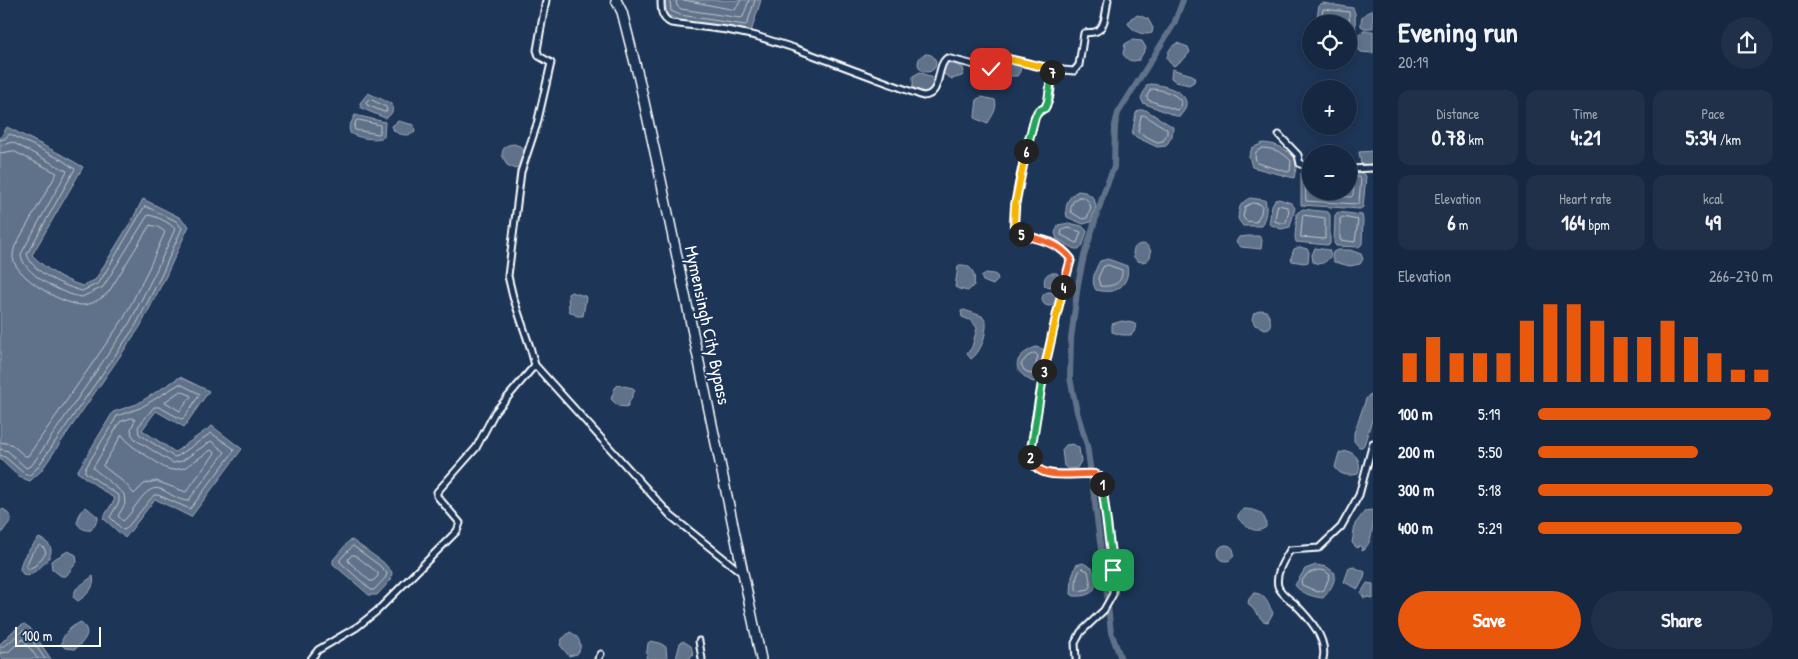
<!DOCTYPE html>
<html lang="en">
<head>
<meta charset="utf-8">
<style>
	body { margin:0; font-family:"Patrick Hand",sans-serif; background:#1f3048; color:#f1f3f6; height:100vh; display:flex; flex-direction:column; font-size:19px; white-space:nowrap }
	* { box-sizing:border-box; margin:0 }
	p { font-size:16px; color:#9ea6b1 }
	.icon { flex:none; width:28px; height:28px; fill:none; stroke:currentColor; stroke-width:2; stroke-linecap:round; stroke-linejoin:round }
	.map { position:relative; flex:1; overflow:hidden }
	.details { display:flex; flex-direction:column; background:#162841; width:425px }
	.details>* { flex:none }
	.buttons { position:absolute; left:1302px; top:15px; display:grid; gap:10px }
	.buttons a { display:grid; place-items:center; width:55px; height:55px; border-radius:50%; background:#162841; box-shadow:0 2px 8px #0003,0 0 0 1px #35445a; font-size:25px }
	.scale { position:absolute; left:15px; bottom:12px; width:86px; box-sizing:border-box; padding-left:5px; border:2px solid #fff; border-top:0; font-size:14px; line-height:18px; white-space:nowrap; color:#fff; -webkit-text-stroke:4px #1d3557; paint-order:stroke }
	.pin { position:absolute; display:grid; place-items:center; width:42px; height:42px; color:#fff; margin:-21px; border-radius:10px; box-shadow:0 2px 8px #0006 }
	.km { position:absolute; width:25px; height:25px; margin:-12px; border-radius:50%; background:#222; color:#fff; font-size:14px; line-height:25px; text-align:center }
	.round { display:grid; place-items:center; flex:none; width:52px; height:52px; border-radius:26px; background:#1f3048 }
	.head { display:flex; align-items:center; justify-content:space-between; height:85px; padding:0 25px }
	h1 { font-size:28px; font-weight:800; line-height:38px }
	.metrics { display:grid; grid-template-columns:repeat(3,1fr); gap:8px; height:85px; padding:5px 25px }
	.metrics div { display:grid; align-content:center; border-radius:12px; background:#1f3048; text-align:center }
	.metrics b { font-size:21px; font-weight:800 }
	.metrics small { font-size:14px; font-weight:400 }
	.metrics p { font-size:14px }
	.chart { height:140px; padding:10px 25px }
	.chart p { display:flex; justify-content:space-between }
	.chart svg { width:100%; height:90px; margin-top:5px; stroke:#ea580c; stroke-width:6 }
	.button { display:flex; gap:10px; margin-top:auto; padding:10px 25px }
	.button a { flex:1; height:58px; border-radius:30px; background:#ea580c; color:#fff; font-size:20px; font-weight:800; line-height:58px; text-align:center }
	.button a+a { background:#1f3048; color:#f1f3f6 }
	ul { padding:0 25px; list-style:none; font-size:16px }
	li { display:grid; grid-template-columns:80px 60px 1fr; align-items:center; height:38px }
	li i { height:12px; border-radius:6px; background:#ea580c }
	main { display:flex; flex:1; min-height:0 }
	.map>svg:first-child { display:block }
</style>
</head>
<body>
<main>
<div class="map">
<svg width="1373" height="659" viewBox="0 0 1373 659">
	<rect width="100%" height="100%" fill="#1d3557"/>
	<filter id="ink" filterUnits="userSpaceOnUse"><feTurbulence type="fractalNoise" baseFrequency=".02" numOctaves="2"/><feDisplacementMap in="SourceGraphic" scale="10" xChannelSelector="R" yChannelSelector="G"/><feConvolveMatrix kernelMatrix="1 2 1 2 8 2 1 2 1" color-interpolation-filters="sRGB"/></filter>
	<g filter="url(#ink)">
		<g fill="#617289" stroke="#a0aab8">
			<polygon points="665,0 761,0 751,32 679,20 667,15"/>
			<polygon points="1323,3 1353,8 1355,13 1356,48 1354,52 1349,52 1349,24 1316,24 1319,5"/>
			<path d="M1373 10V28H1364L1361 26C1360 16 1365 13 1373 10Z"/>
			<path d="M1138 15 1148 19 1153 28 1152 33C1142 36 1135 32 1128 24L1131 18Z"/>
			<polygon points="1364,31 1373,31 1373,53 1361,52 1358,49 1359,34"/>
			<path d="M1132 40 1142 41 1146 48 1139 60C1131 62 1128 61 1123 54L1125 44Z"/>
			<path d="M1177 43 1188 47 1190 52 1185 58 1174 66 1169 62 1167 58C1168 51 1171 46 1177 43Z"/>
			<circle cx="927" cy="63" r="9"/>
			<path d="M1007 60 1021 63C1022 67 1020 73 1017 76H1010L1007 80 1004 79 1002 75 1004 62Z"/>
			<polygon points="949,61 963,68 964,72 962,76 952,79 942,73 944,65"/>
			<polygon points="1172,69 1192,75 1195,77 1194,82 1189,85 1176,82 1171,78"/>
			<polygon points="989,70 998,73 999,75 994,90 991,91 986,89 982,85 985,71"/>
			<path d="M920 72 935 79C935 93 923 97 913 88V76Z"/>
			<path d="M1150 84C1166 85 1200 94 1180 116H1176L1143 103 1141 98 1147 85Z"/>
			<path d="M368 93 392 104C395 110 390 117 385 118L361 108 360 103Z"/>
			<path d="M982 97 995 100C998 108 992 116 988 123L976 119 975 117 977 99Z"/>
			<polygon points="1139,110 1146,110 1173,127 1172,136 1166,146 1157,147 1132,135 1136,113"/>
			<path d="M355 115 385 122 384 137C376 141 357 138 350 133L349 127Z"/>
			<path d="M398 121 414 125 415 132C409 137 400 135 394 131L392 126Z"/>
			<path d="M7 127 64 156 83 167 32 255C47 270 62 279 82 286L95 280 132 220 143 199 179 217 189 226 166 276 140 327 41 471 30 481 19 477 0 459V138Z"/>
			<path d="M1263 143C1278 144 1285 148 1296 159V168L1294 178 1252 167 1249 156 1252 148Z"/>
			<path d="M514 144 522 147C524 155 523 165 516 169L507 165 502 155C503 146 506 145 514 144Z"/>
			<polygon points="1373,151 1373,165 1361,164 1359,152"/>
			<polygon points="1311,170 1311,191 1349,191 1349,172 1360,172 1366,176 1363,207 1360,209 1301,205 1301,173"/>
			<path d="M1078 191 1085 192 1094 198 1096 207 1091 222 1083 224 1067 217C1064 206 1068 196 1078 191Z"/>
			<path d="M1250 198 1265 200C1268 209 1265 219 1261 226H1243L1238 219C1239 208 1239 203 1250 198Z"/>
			<polygon points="1279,199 1291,203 1295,208 1290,227 1281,229 1269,224 1272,205 1275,200"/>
			<polygon points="1303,209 1328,212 1330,215 1330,244 1327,245 1296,242 1295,237 1297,213"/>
			<polygon points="1338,212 1362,215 1363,220 1362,244 1359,247 1336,246 1334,243 1335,215"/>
			<polygon points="1069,223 1082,226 1087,231 1082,247 1079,249 1075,249 1057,239 1055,233 1058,225"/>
			<polygon points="1248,236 1259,236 1262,240 1261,249 1241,247 1236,242 1239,237"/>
			<circle cx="1142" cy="253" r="9"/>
			<polygon points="1300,247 1307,249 1309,252 1308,262 1304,263 1292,261 1291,258 1294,249"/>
			<path d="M1315 248 1329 250 1331 255C1327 262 1321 266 1313 262L1312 255Z"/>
			<polygon points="1338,250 1350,250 1361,254 1363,259 1360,264 1350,266 1334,262 1332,258 1333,252"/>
			<path d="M1108 259 1127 266C1130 277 1123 289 1112 291 1107 292 1101 291 1096 290 1090 281 1095 270 1100 261Z"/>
			<path d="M959 265C972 264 976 274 974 285L968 291 959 289 955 287 958 267Z"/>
			<polygon points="986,273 994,274 997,276 998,280 993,285 983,281 981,276"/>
			<path d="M1050 273H1057L1060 279 1053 287 1045 286C1043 280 1045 275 1050 273Z"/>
			<circle cx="1049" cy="299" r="7"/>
			<polygon points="571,292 585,296 586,298 583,316 577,316 569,311 568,294"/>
			<path d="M964 310 982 316 986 322C987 333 981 353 971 359L967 354 972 347 977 328 972 321 962 317 961 311Z"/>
			<path d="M1262 310 1266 311C1270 317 1272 322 1269 328L1265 329 1255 325 1252 319 1254 313Z"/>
			<polygon points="1122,321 1133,323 1136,325 1134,332 1131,335 1122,335 1112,332 1112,324"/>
			<path d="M1036 347 1043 349 1044 352 1038 380 1033 382C1010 370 1013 356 1036 347Z"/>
			<polygon points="180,377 209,391 184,427 156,411 142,430 175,452 212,426 242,449 191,517 155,499 125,538 103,518 115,499 77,472 113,412 137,404"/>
			<polygon points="618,385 633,388 635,390 627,407 618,406 611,399 615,388"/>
			<polygon points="1373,394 1373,417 1364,445 1362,447 1359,447 1354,441 1354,433 1366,399 1369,395"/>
			<polygon points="1073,444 1079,448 1081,461 1077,468 1068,469 1064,466 1062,450 1066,445"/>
			<path d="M1347 451C1358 454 1362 464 1358 474 1349 476 1340 476 1335 467L1339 453Z"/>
			<path d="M86 507 98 517V520L91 530C85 531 80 528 77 523L80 512Z"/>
			<polygon points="0,509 5,510 11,517 11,520 0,535"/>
			<path d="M1243 509C1255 509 1267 513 1266 527 1256 535 1245 527 1238 518V515Z"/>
			<path d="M1371 510 1373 511C1373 528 1373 543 1362 551L1361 546H1359L1357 548 1352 543 1355 524 1365 511Z"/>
			<path d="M39 538C66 549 41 568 28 576L23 574 20 570C21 556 31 548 39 538Z"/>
			<polygon points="352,540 383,562 392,572 391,580 377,595 369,595 333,564 333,560 349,541"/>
			<circle cx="1226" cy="553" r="8"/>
			<polygon points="68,551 76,555 77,562 66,576 61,576 52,569 51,561"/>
			<path d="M1083 563 1092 568C1100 587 1095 597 1074 596L1071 594 1072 577 1076 565Z"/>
			<path d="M1316 565 1327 567 1335 573C1335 583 1330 591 1323 598 1313 597 1300 593 1295 585L1305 569Z"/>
			<polygon points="1354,567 1365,572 1364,578 1358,589 1344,582 1349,568"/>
			<path d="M93 576C96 587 87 595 78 601L73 597 76 589Z"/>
			<polygon points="1367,583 1373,584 1373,599 1370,597 1364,598 1361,593"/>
			<path d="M1254 593C1265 593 1268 604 1273 613L1268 622 1263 621 1248 603 1249 599Z"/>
			<path d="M81 622C82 625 85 626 86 629 90 635 80 646 75 649L65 648 61 644C63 634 71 626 81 622Z"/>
			<polygon points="24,624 30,628 51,659 3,659 0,656 0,644 13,631"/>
			<path d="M570 632C579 636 584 646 577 654L569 656 560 645 562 639Z"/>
			<polygon points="651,641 660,643 666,647 667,659 646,659 648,643"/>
			<polygon points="683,641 691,646 693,654 689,659 676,659 680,643"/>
		</g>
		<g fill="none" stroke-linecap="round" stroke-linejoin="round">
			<g stroke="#c0c7d0" stroke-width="1">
				<polyline points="670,0 671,11 680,15 745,25 747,24 755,0"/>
				<polyline points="676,0 677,6 681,9 740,18 743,17 749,0"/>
				<polyline points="684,0 735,10 741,0"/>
				<polyline points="1321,24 1323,9 1349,12 1351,45 1349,47"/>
				<path d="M1151 89C1160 89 1175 93 1181 101L1180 108 1177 110 1148 100 1147 97Z"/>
				<polygon points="370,99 386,107 387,111 384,112 367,105 366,102"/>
				<polygon points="1144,115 1167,129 1167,134 1163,141 1157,142 1138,132 1141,116"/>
				<polygon points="359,120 380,125 380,133 378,134 355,130 354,128 356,121"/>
				<path d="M0 140 4 139 10 134 62 160 75 169 27 254C31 272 66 287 82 291L99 283 145 206 176 221 182 228 162 274 136 325 37 468 30 475H26L5 457 0 455"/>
				<path d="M0 146 12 142 67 171 21 254C22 274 64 295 82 297L103 287 148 215C156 216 169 222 175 229L156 271 130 322 32 465 26 468 8 451 0 449"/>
				<path d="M1263 148C1275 149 1283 152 1291 161L1290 171 1288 172 1257 163 1255 157 1256 152Z"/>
				<path d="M0 153 13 151 57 173 15 246C13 252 12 258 15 264 24 281 64 306 84 305 93 304 105 297 110 290L150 225 158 227 165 232 149 268 124 318 28 456H25L11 444 0 442"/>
				<polyline points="1311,175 1305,178 1306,201 1357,204 1359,202 1361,179 1358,177 1349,177"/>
				<polyline points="1311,191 1313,195 1351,197 1353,195 1354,185 1349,183"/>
				<path d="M1079 197H1084L1089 202 1091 208 1087 218 1082 219 1071 212C1070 206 1073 199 1079 197Z"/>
				<polygon points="1252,203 1260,204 1262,206 1261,213 1256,222 1246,221 1243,217 1245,207"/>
				<polygon points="1278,205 1287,207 1289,210 1286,223 1280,223 1275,221"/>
				<polygon points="1303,215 1325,218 1325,239 1301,237"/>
				<polygon points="1343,217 1358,220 1355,242 1340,240 1340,219"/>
				<polygon points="1069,228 1081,232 1077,243 1061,235 1062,230"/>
				<path d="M1108 265 1122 270C1123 284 1112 287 1100 286L1098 278 1103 267Z"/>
				<polygon points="1035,353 1038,356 1034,373 1031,374 1024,370 1021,364 1027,357"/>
				<polygon points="180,384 200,394 184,418 181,419 159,407 154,407 138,427 139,434 174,457 178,456 211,433 233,448 234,451 190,509 158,495 154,495 126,529 123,530 110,517 119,502 119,496 85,472 85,469 117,416 140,408"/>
				<polygon points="181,391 190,395 191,397 180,411 165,402"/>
				<path d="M132 418 135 420 131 429 132 435 136 440 173 463 182 461 211 441 225 452 188 501C178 501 169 492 160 489 144 484 134 513 123 521L118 516 125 504 124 494 93 468 120 422Z"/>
				<polygon points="122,435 132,446 165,468 172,470 184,468 211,450 215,453 186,492 156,481 144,484 134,494 126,484 103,466"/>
				<polygon points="40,545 44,548 46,553 36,565 27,570 26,566 32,553"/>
				<polygon points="353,546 379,565 387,573 386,577 374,590 371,590 340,562 340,560"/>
				<polygon points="352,555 355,555 378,573 378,576 373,581 370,581 349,562 348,560"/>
				<path d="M1082 568 1088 571 1091 586 1089 589 1078 591 1076 589C1076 582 1076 573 1082 568Z"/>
				<polygon points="1319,570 1325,571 1330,575 1324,590 1318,592 1302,585 1301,582 1307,574"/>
				<path d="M0 647C10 646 15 634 25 630L45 659"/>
				<polyline points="0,653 8,652 23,639 38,659"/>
			</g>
			<g stroke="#617289" stroke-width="6">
				<polyline points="1091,473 1087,445 1077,412 1070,378 1071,339 1078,284 1084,256 1105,189 1114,167 1115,125 1118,113 1174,24 1183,0"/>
				<polyline points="1091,474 1108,602"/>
				<polyline points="1108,606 1111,632 1121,659"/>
			</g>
			<defs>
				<g id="minor">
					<polyline points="546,0 537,50 539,56 551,63 537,124 521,172 508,276 513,297 530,347 535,365 671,516 742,573"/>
					<path d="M661 0C661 10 661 18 671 23L727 30 756 36 794 48 923 96C943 95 935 67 947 58L994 70 998 69 1002 60 1005 58 1052 69 1074 71 1079 65 1084 33C1088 32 1094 33 1097 31 1106 27 1106 8 1108 0"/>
					<path d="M1052 69C1051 80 1052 97 1046 106 1043 110 1038 112 1035 117 1026 153 1015 189 1014 226 1021 240 1041 237 1053 243 1061 247 1066 252 1071 259 1053 324 1039 389 1030 457 1039 486 1078 468 1099 476L1101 479 1113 570V594L1104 610 1081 632 1075 643 1076 659"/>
					<polyline points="1279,135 1298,155 1300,164 1311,167"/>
					<polyline points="1349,169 1373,168"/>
					<polyline points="699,641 702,659"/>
					<polyline points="311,659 318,650 357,627 377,611 457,531 460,523 437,496 437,492 476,448 495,412 535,365"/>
					<polyline points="598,659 601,654"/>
					<path d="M1323 659C1328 638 1308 617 1294 603 1289 599 1280 593 1278 586 1275 573 1284 560 1290 550L1319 548 1341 527 1359 495 1373 443"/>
				</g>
				<polyline id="trunk" points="616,0 622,12 639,79 661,180 761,659"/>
			</defs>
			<use href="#minor" stroke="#fff" stroke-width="9"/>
			<use href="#trunk" stroke="#fff" stroke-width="12"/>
			<use href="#minor" stroke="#1d3557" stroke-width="5"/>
			<use href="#trunk" stroke="#1d3557" stroke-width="9"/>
		</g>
	</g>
	<g fill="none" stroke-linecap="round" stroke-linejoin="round" filter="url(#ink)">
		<defs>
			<polyline id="split-1" points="1102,484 1113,570"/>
			<path id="split-2" d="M1030 457C1038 483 1074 472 1095 474L1099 476 1102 484"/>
			<polyline id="split-3" points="1030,457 1044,371"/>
			<polyline id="split-4" points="1044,371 1063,287"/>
			<path id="split-5" d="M1021 234C1040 240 1058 242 1071 259L1063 287"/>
			<polyline id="split-6" points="1021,234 1014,226 1015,205 1026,151"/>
			<polyline id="split-7" points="1026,151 1035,117 1038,111 1045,108 1048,101 1052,72"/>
			<polyline id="split-8" points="991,69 998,69 1002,60 1004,58 1052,69 1052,72"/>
		</defs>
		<use href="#split-1" stroke="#fff" stroke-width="10"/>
		<use href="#split-2" stroke="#fff" stroke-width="10"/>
		<use href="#split-3" stroke="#fff" stroke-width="10"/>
		<use href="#split-4" stroke="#fff" stroke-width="10"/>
		<use href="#split-5" stroke="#fff" stroke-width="10"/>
		<use href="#split-6" stroke="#fff" stroke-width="10"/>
		<use href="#split-7" stroke="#fff" stroke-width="10"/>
		<use href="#split-8" stroke="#fff" stroke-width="10"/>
		<use href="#split-1" stroke="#22a559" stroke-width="6"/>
		<use href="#split-2" stroke="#f0652b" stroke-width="6"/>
		<use href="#split-3" stroke="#22a559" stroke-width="6"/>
		<use href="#split-4" stroke="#f5b400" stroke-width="6"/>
		<use href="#split-5" stroke="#f0652b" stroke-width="6"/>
		<use href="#split-6" stroke="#f5b400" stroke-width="6"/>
		<use href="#split-7" stroke="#22a559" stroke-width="6"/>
		<use href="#split-8" stroke="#f5b400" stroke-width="6"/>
	</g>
	<g text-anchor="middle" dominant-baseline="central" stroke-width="4" stroke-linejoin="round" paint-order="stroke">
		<g font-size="18" fill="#fff" stroke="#1d3557">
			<text transform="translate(708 325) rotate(78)">Mymensingh City Bypass</text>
		</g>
	</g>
</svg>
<div class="buttons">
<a><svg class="icon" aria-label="locate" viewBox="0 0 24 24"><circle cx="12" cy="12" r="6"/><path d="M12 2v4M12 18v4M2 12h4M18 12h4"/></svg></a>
<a>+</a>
<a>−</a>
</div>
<div class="scale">100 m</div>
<div class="pin" style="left:1113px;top:570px;background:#1e9e55"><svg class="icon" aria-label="arrive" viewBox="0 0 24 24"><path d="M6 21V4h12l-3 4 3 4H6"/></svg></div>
<div class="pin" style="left:991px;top:69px;background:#d93025"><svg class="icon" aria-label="check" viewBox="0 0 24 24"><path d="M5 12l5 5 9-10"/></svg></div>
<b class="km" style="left:1102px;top:484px">1</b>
<b class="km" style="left:1030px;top:457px">2</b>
<b class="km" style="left:1044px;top:371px">3</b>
<b class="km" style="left:1063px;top:287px">4</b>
<b class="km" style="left:1021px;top:234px">5</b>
<b class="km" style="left:1026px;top:151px">6</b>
<b class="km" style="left:1052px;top:72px">7</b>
</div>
<section class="details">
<div class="head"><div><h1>Evening run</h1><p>20:19</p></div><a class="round"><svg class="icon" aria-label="share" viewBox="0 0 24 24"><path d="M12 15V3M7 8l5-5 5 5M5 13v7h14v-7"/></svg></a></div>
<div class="metrics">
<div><p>Distance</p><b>0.78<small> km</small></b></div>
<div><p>Time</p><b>4:21</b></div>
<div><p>Pace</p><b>5:34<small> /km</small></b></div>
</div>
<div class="metrics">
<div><p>Elevation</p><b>6<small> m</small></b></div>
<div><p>Heart rate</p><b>164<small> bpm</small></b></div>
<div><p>kcal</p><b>49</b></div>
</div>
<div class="chart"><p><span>Elevation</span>266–270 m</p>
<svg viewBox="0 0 160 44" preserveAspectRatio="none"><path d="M5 44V30M15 44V22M25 44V30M35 44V30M45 44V30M55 44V14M65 44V6M75 44V6M85 44V14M95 44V22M105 44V22M115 44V14M125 44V22M135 44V30M145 44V38M155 44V38"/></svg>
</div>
<ul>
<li><b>100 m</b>5:19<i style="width:99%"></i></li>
<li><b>200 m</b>5:50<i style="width:68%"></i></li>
<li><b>300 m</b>5:18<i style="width:100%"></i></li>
<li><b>400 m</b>5:29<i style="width:87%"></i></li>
</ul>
<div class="button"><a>Save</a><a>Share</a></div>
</section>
</main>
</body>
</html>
